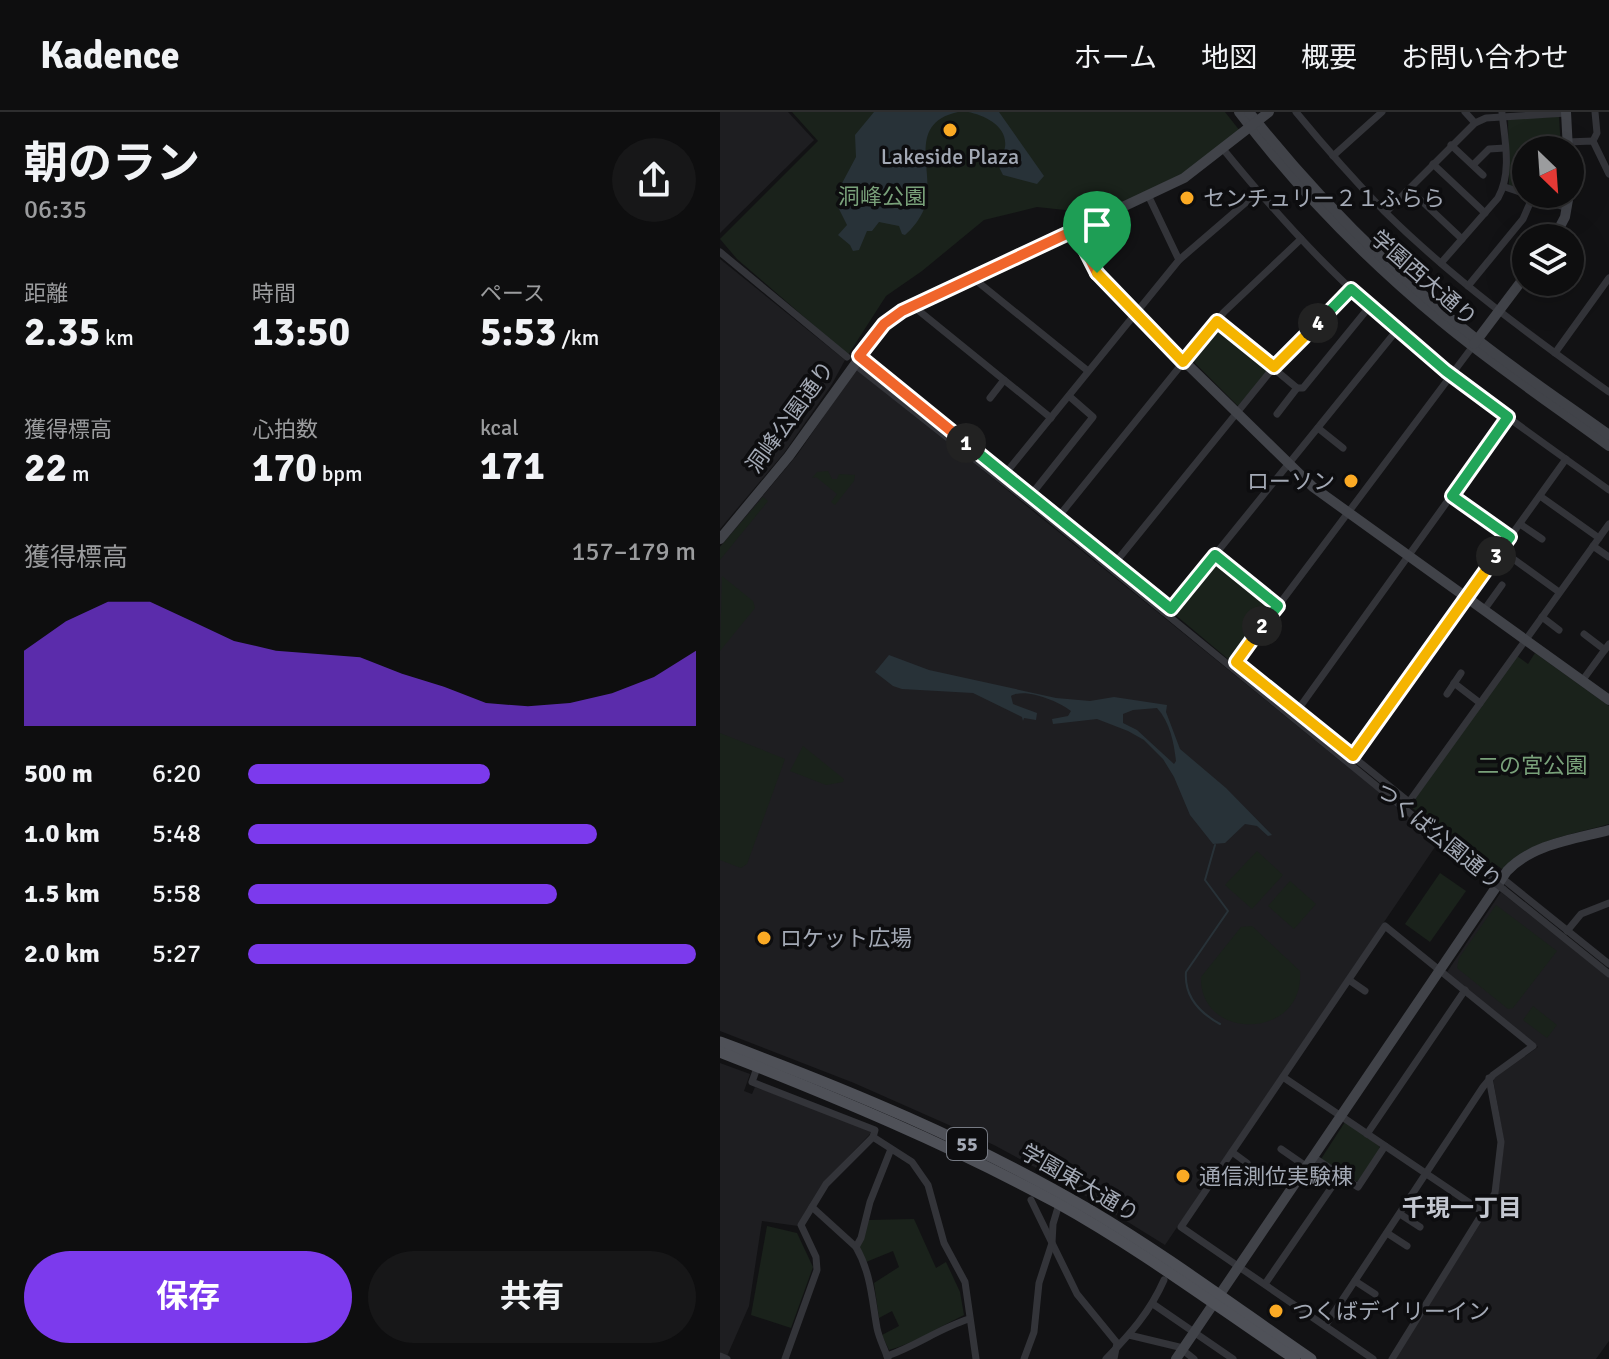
<!DOCTYPE html>
<html lang="ja">
<head>
<meta charset="utf-8">
<style>
	body { margin:0; font-family:Signika,"Noto Sans JP",sans-serif; background:#171718; color:#f1f3f6; height:100vh; display:flex; flex-direction:column; font-size:30px; white-space:nowrap }
	* { box-sizing:border-box; margin:0 }
	p { font-size:26px; color:#9b9c9e }
	.icon { flex:none; width:44px; height:44px; fill:none; stroke:currentColor; stroke-width:2; stroke-linecap:round; stroke-linejoin:round }
	.map { position:relative; flex:1; overflow:hidden }
	.drawer { display:flex; flex-direction:column; background:#0e0e0f; width:720px }
	.drawer>* { flex:none }
	.needle { width:52px; rotate:155deg }
	.fabs { position:absolute; left:792px; top:24px; display:grid; gap:16px }
	.fabs a { display:grid; place-items:center; width:72px; height:72px; border-radius:50%; background:#0e0e0f; box-shadow:0 8px 32px #0002,0 0 0 2px #2e2e2f; font-size:40px }
	.pin { position:absolute; display:grid; place-items:center; width:68px; height:68px; color:#fff; margin:-82px -34px; border-radius:50% 50% 50% 0; rotate:-45deg; box-shadow:0 0 8px #0007 }
	.pin .icon { rotate:45deg }
	.km { position:absolute; width:40px; height:40px; margin:-20px; border-radius:50%; background:#222; color:#fff; font-size:22px; line-height:40px; text-align:center }
	.round { display:grid; place-items:center; flex:none; width:84px; height:84px; border-radius:42px; background:#171718 }
	.overview { display:flex; align-items:center; justify-content:space-between; height:136px; padding:0 24px }
	h1 { font-size:44px; font-weight:700; line-height:60px }
	.figures { display:grid; grid-template-columns:repeat(3,1fr); gap:12px; height:136px; padding:8px 24px }
	.figures div { display:grid; align-content:center }
	.figures b { font-size:40px; font-weight:700 }
	.figures small { font-size:22px; font-weight:400 }
	.figures p { font-size:22px }
	.chart { height:224px; padding:16px 24px }
	.chart p { display:flex; justify-content:space-between }
	.chart svg { width:100%; height:144px; margin-top:8px; fill:#7c3aed; opacity:.7 }
	.cta { display:flex; gap:16px; margin-top:auto; padding:16px 24px }
	.cta a { flex:1; height:92px; border-radius:48px; background:#7c3aed; color:#fff; font-size:32px; font-weight:700; line-height:92px; text-align:center }
	.cta a+a { background:#171718; color:#f1f3f6 }
	ul { padding:0 24px; list-style:none; font-size:26px }
	li { display:grid; grid-template-columns:128px 96px 1fr; align-items:center; height:60px }
	li i { height:20px; border-radius:10px; background:#7c3aed }
	header { display:flex; align-items:center; gap:48px; box-sizing:border-box; height:112px; padding:0 40px; background:#0e0e0f; border-bottom:2px solid #2e2e2f }
	header strong { font-size:38px }
	nav { display:flex; gap:44px; margin-inline-start:auto; font-size:28px }
	main { display:flex; flex:1; min-height:0 }
	.map>svg:first-child { display:block }
</style>
</head>
<body>
<header>
<strong>Kadence</strong>
<nav><a>ホーム</a><a>地図</a><a>概要</a><a>お問い合わせ</a></nav>
</header>
<main>
<section class="drawer">
<div class="overview"><div><h1>朝のラン</h1><p>06:35</p></div><a class="round"><svg class="icon" aria-label="share" viewBox="0 0 24 24"><path d="M12 15V3M7 8l5-5 5 5M5 13v7h14v-7"/></svg></a></div>
<div class="figures">
<div><p>距離</p><b>2.35<small> km</small></b></div>
<div><p>時間</p><b>13:50</b></div>
<div><p>ペース</p><b>5:53<small> /km</small></b></div>
</div>
<div class="figures">
<div><p>獲得標高</p><b>22<small> m</small></b></div>
<div><p>心拍数</p><b>170<small> bpm</small></b></div>
<div><p>kcal</p><b>171</b></div>
</div>
<div class="chart"><p><span>獲得標高</span>157–179 m</p>
<svg viewBox="0 0 160 44" preserveAspectRatio="none"><path d="M0 44V21L10 12L20 6L30 6L40 12L50 18L60 21L70 22L80 23L90 28L100 32L110 37L120 38L130 37L140 34L150 29L160 21V44z"/></svg>
</div>
<ul>
<li><b>500 m</b>6:20<i style="width:54%"></i></li>
<li><b>1.0 km</b>5:48<i style="width:78%"></i></li>
<li><b>1.5 km</b>5:58<i style="width:69%"></i></li>
<li><b>2.0 km</b>5:27<i style="width:100%"></i></li>
</ul>
<div class="cta"><a>保存</a><a>共有</a></div>
</section>
<div class="map">
<svg width="889" height="1247" viewBox="0 0 889 1247">
	<rect width="100%" height="100%" fill="#121214"/>
	<g fill="#1e1e21">
		<polygon points="0,0 68,0 94,28 0,121"/>
		<polygon points="0,147 125,248 112,272 64,341 0,417"/>
		<polygon points="137,256 719,729 445,1133 353,1076 274,1033 134,971 0,919 0,435 77,343"/>
		<polygon points="781,780 889,866 889,1229 876,1247 675,1247 778,1083 784,1030 773,967 818,935 727,860"/>
		<polygon points="0,951 30,962 24,979 32,982 35,975 148,1017 151,1021 104,1070 78,1114 42,1109 29,1194 7,1244 0,1242"/>
	</g>
	<g fill="#1a221b">
		<polygon points="72,0 505,0 520,19 472,57 398,93 373,101 317,95 264,108 202,159 166,184 128,243 17,147 0,127 98,29"/>
		<polygon points="839,4 841,38 806,38 806,80 789,74 788,7"/>
		<polygon points="500,213 549,257 518,294 470,246 496,214"/>
		<polygon points="108,359 112,367 117,367 119,362 135,363 134,369 115,393 111,390 117,382 96,365 92,366 97,360"/>
		<polygon points="43,385 48,389 0,448 0,435"/>
		<polygon points="497,448 550,492 508,547 452,500 494,449"/>
		<polygon points="2,464 33,489 35,496 0,539"/>
		<path d="M815 541 889 594V712C852 723 809 728 782 757L772 750 766 756 690 694 797 544 808 552Z"/>
		<polygon points="0,621 65,647 27,752 21,756 0,748"/>
		<polygon points="83,634 124,667 123,670 106,673 70,659"/>
		<polygon points="537,739 563,763 532,797 505,773"/>
		<polygon points="720,761 746,779 710,830 685,812"/>
		<polygon points="570,769 596,792 574,817 548,794"/>
		<polygon points="776,793 837,839 793,896 788,897 737,856 739,846"/>
		<path d="M532 814 580 859C585 928 479 930 481 865L521 815Z"/>
		<polygon points="813,894 837,913 827,926 803,908"/>
		<polygon points="625,1010 659,1034 660,1037 638,1069 634,1069 601,1047"/>
		<path d="M194 1107 216 1156 226 1150 240 1180 244 1203C219 1215 195 1231 169 1238L162 1223 179 1214 172 1199 159 1206 154 1171 179 1155 173 1139 146 1150 139 1135 149 1108Z"/>
		<polygon points="47,1114 77,1121 93,1155 71,1216 31,1203"/>
	</g>
	<g fill="#283238" fill-rule="evenodd">
		<path d="M154 0H238C183 12 218 63 204 97 200 107 193 116 185 123L182 122 179 114 159 110 152 119H147L139 138 133 139 130 133 118 123 127 113 118 95 120 75 136 45 135 23Z"/>
		<path d="M248 0H279L324 64 317 72 283 63 279 55C280 48 284 42 285 35 288 14 264 3 248 0Z"/>
		<path d="M169 543 209 558 336 586 370 589 394 585 447 593 446 600 460 637 506 676 552 723 548 724 537 714 525 712 505 731 493 732 470 703 454 665 443 647 424 628 408 619 377 607 333 612 332 607 348 604 351 599C340 590 305 575 291 584L293 592 317 601 316 608 304 606 303 609 302 605 253 581 182 577 173 574 155 560ZM437 596C450 610 454 631 456 649L454 652 417 618 403 611V602L413 598Z"/>
	</g>
	<g fill="none" stroke-linecap="round" stroke-linejoin="round">
		<path stroke="#283238" stroke-width="2" d="M495 733 485 768 508 799 466 860C464 885 480 901 500 912"/>
		<g stroke="#333439" stroke-width="7">
			<path d="M576 0C604 34 634 68 665 100 734 168 811 224 889 280"/>
			<polyline points="745,0 755,11"/>
			<polyline points="873,29 877,21 875,0"/>
			<polyline points="847,30 873,29 889,62"/>
			<polyline points="731,33 763,63"/>
			<path d="M503 37C543 86 584 133 630 176 709 252 800 314 889 378"/>
			<polyline points="613,44 662,0"/>
			<polyline points="713,52 765,101"/>
			<polyline points="753,53 769,37 785,36"/>
			<polyline points="785,75 847,96"/>
			<polyline points="689,77 742,127"/>
			<polyline points="428,83 459,148"/>
			<polyline points="666,100 755,11 766,6 846,1"/>
			<polyline points="0,140 127,245"/>
			<path d="M721 151 778 86C792 61 785 29 782 1"/>
			<polyline points="253,166 368,259"/>
			<polyline points="748,174 803,107 813,84"/>
			<polyline points="193,194 331,306"/>
			<polyline points="497,209 577,276 583,276 650,194"/>
			<polyline points="753,234 516,550 689,690 889,412"/>
			<polyline points="835,241 889,166"/>
			<polyline points="139,244 451,497 677,218"/>
			<polyline points="138,255 319,398 774,770"/>
			<polyline points="270,286 284,268"/>
			<polyline points="557,302 577,276"/>
			<polyline points="598,316 623,336"/>
			<polyline points="285,362 459,148 538,80"/>
			<polyline points="311,383 373,305 349,284"/>
			<polyline points="732,384 790,425"/>
			<polyline points="820,384 879,426"/>
			<polyline points="339,404 504,200 581,127"/>
			<polyline points="800,412 822,427"/>
			<polyline points="873,434 889,445"/>
			<polyline points="781,438 839,480"/>
			<polyline points="495,443 558,494"/>
			<polyline points="395,451 554,255 631,177"/>
			<polyline points="764,498 782,473"/>
			<polyline points="822,505 839,518"/>
			<polyline points="864,522 885,538"/>
			<polyline points="862,569 889,532"/>
			<polyline points="734,571 760,591"/>
			<polyline points="727,582 741,561"/>
			<polyline points="577,599 788,305"/>
			<polyline points="633,644 846,347"/>
			<polyline points="782,766 889,852"/>
			<polyline points="783,777 889,862"/>
			<polyline points="847,819 861,802 889,791"/>
			<polyline points="629,868 645,879"/>
			<polyline points="38,953 32,970 155,1018 153,1025 192,1050 208,1073 224,1131 245,1170 256,1247"/>
			<polyline points="563,965 763,1100"/>
			<polyline points="647,1022 745,878"/>
			<polyline points="561,1037 587,1055"/>
			<polyline points="512,1040 527,1051"/>
			<polyline points="593,1045 638,1075 665,1034"/>
			<polyline points="691,1084 706,1094"/>
			<polyline points="311,1088 357,1182 397,1231 394,1247"/>
			<path d="M92 1095 136 1135C151 1161 152 1188 157 1216 159 1227 165 1237 168 1247"/>
			<polyline points="680,1102 700,1115"/>
			<polyline points="667,1121 687,1134"/>
			<polyline points="136,1135 141,1126 150,1090 171,1037"/>
			<polyline points="635,1169 655,1182"/>
			<polyline points="545,1172 620,1063"/>
			<polyline points="433,1192 513,1247"/>
			<polyline points="605,1214 763,975 773,963 813,934 665,814 461,1115 653,1247"/>
			<polyline points="409,1223 459,1235 474,1247"/>
			<polyline points="0,1244 7,1247"/>
			<path d="M167 1244C196 1234 220 1216 249 1207"/>
			<polyline points="65,1247 97,1158 96,1145 81,1113 106,1072 153,1025"/>
			<polyline points="304,1247 314,1220 319,1171 332,1131 333,1112 339,1092"/>
			<path d="M386 1247C410 1222 430 1200 444 1168"/>
			<polyline points="672,1247 775,1081 781,1030 769,966"/>
		</g>
		<g stroke="#414349" stroke-width="10">
			<path d="M519 0C578 78 647 148 722 210 775 254 833 293 889 334"/>
			<path d="M529 0C594 82 668 157 750 222 795 258 843 290 889 323"/>
			<polyline points="846,0 848,38"/>
			<polyline points="355,118 370,150 384,171 593,375 889,588"/>
			<polyline points="834,126 845,105 849,82"/>
			<polyline points="754,232 806,163"/>
			<polyline points="0,427 69,344 164,212 182,199 464,66 549,0"/>
			<path d="M456 1247 787 759C812 732 855 727 889 718"/>
		</g>
		<g stroke="#4f5158" stroke-width="11">
			<path d="M0 930C127 977 252 1029 370 1098 446 1143 518 1197 591 1247"/>
			<path d="M0 940C115 985 228 1032 337 1091 420 1137 496 1194 575 1247"/>
		</g>
		<polyline stroke="#333439" stroke-width="7" points="774,770 783,777"/>
	</g>
	<g fill="none" stroke-linecap="round" stroke-linejoin="round">
		<defs>
			<polyline id="split-1" points="246,331 139,244 164,212 182,199 355,118 377,161"/>
			<polyline id="split-2" points="246,331 451,497 495,443 558,494 542,514"/>
			<polyline id="split-3" points="542,514 516,550 633,644 776,444"/>
			<polyline id="split-4" points="598,211 631,177 726,259 788,305 732,384 790,425 776,444"/>
			<polyline id="split-5" points="377,161 463,250 497,209 554,255 598,211"/>
		</defs>
		<use href="#split-1" stroke="#fff" stroke-width="16"/>
		<use href="#split-2" stroke="#fff" stroke-width="16"/>
		<use href="#split-3" stroke="#fff" stroke-width="16"/>
		<use href="#split-4" stroke="#fff" stroke-width="16"/>
		<use href="#split-5" stroke="#fff" stroke-width="16"/>
		<use href="#split-1" stroke="#f0652b" stroke-width="10"/>
		<use href="#split-2" stroke="#22a559" stroke-width="10"/>
		<use href="#split-3" stroke="#f5b400" stroke-width="10"/>
		<use href="#split-4" stroke="#22a559" stroke-width="10"/>
		<use href="#split-5" stroke="#f5b400" stroke-width="10"/>
	</g>
	<g fill="#fbaa24" stroke="#0d0d0f" stroke-width="3">
		<circle cx="230" cy="18" r="8"/>
		<circle cx="467" cy="86" r="8"/>
		<circle cx="631" cy="369" r="8"/>
		<circle cx="44" cy="826" r="8"/>
		<circle cx="463" cy="1064" r="8"/>
		<circle cx="556" cy="1199" r="8"/>
	</g>
	<g text-anchor="middle" dominant-baseline="central" stroke-width="7" stroke-linejoin="round" paint-order="stroke">
		<rect fill="#0d0d0f" stroke="#767a83" stroke-width="2" x="227" y="1016" width="40" height="32" rx="6"/>
		<g font-size="20" font-weight="bold" fill="#a3a9b5">
			<text x="247" y="1032">55</text>
		</g>
		<g font-size="22" fill="#a3a9b5" stroke="#0d0d0f" text-anchor="start">
			<text x="230" y="44" text-anchor="middle">Lakeside Plaza</text>
			<text x="483" y="86">センチュリー２１ふらら</text>
			<text x="615" y="369" text-anchor="end">ローソン</text>
			<text x="60" y="826">ロケット広場</text>
			<text x="479" y="1064">通信測位実験棟</text>
			<text x="572" y="1199">つくばデイリーイン</text>
		</g>
		<g font-size="22" fill="#79a17a" stroke="#0d0d0f">
			<text x="162" y="84">洞峰公園</text>
			<text x="812" y="653">二の宮公園</text>
		</g>
		<g font-size="22" fill="#a3a9b5" stroke="#0d0d0f">
			<text transform="translate(704 166) rotate(41)">学園西大通り</text>
			<text transform="translate(70 305) rotate(-54)">洞峰公園通り</text>
			<text transform="translate(719 724) rotate(39)">つくば公園通り</text>
			<text transform="translate(360 1071) rotate(30)">学園東大通り</text>
		</g>
		<g font-size="24" font-weight="bold" fill="#c4c8d1" stroke="#0d0d0f">
			<text x="742" y="1096">千現一丁目</text>
		</g>
	</g>
</svg>
<div class="fabs">
<a><svg class="needle" viewBox="-14 -14 28 28"><path d="M0-13l5 13h-10z" fill="#e53935"/><path d="M0 13l5-13h-10z" fill="#9b9c9e"/></svg></a>
<a><svg class="icon" aria-label="layers" viewBox="0 0 24 24"><path d="M12 4l9 5-9 5-9-5zM3 14l9 5 9-5"/></svg></a>
</div>
<div class="pin" style="left:377px;top:161px;background:#1e9e55"><svg class="icon" aria-label="arrive" viewBox="0 0 24 24"><path d="M6 21V4h12l-3 4 3 4H6"/></svg></div>
<b class="km" style="left:246px;top:331px">1</b>
<b class="km" style="left:542px;top:514px">2</b>
<b class="km" style="left:776px;top:444px">3</b>
<b class="km" style="left:598px;top:211px">4</b>
</div>
</main>
</body>
</html>
